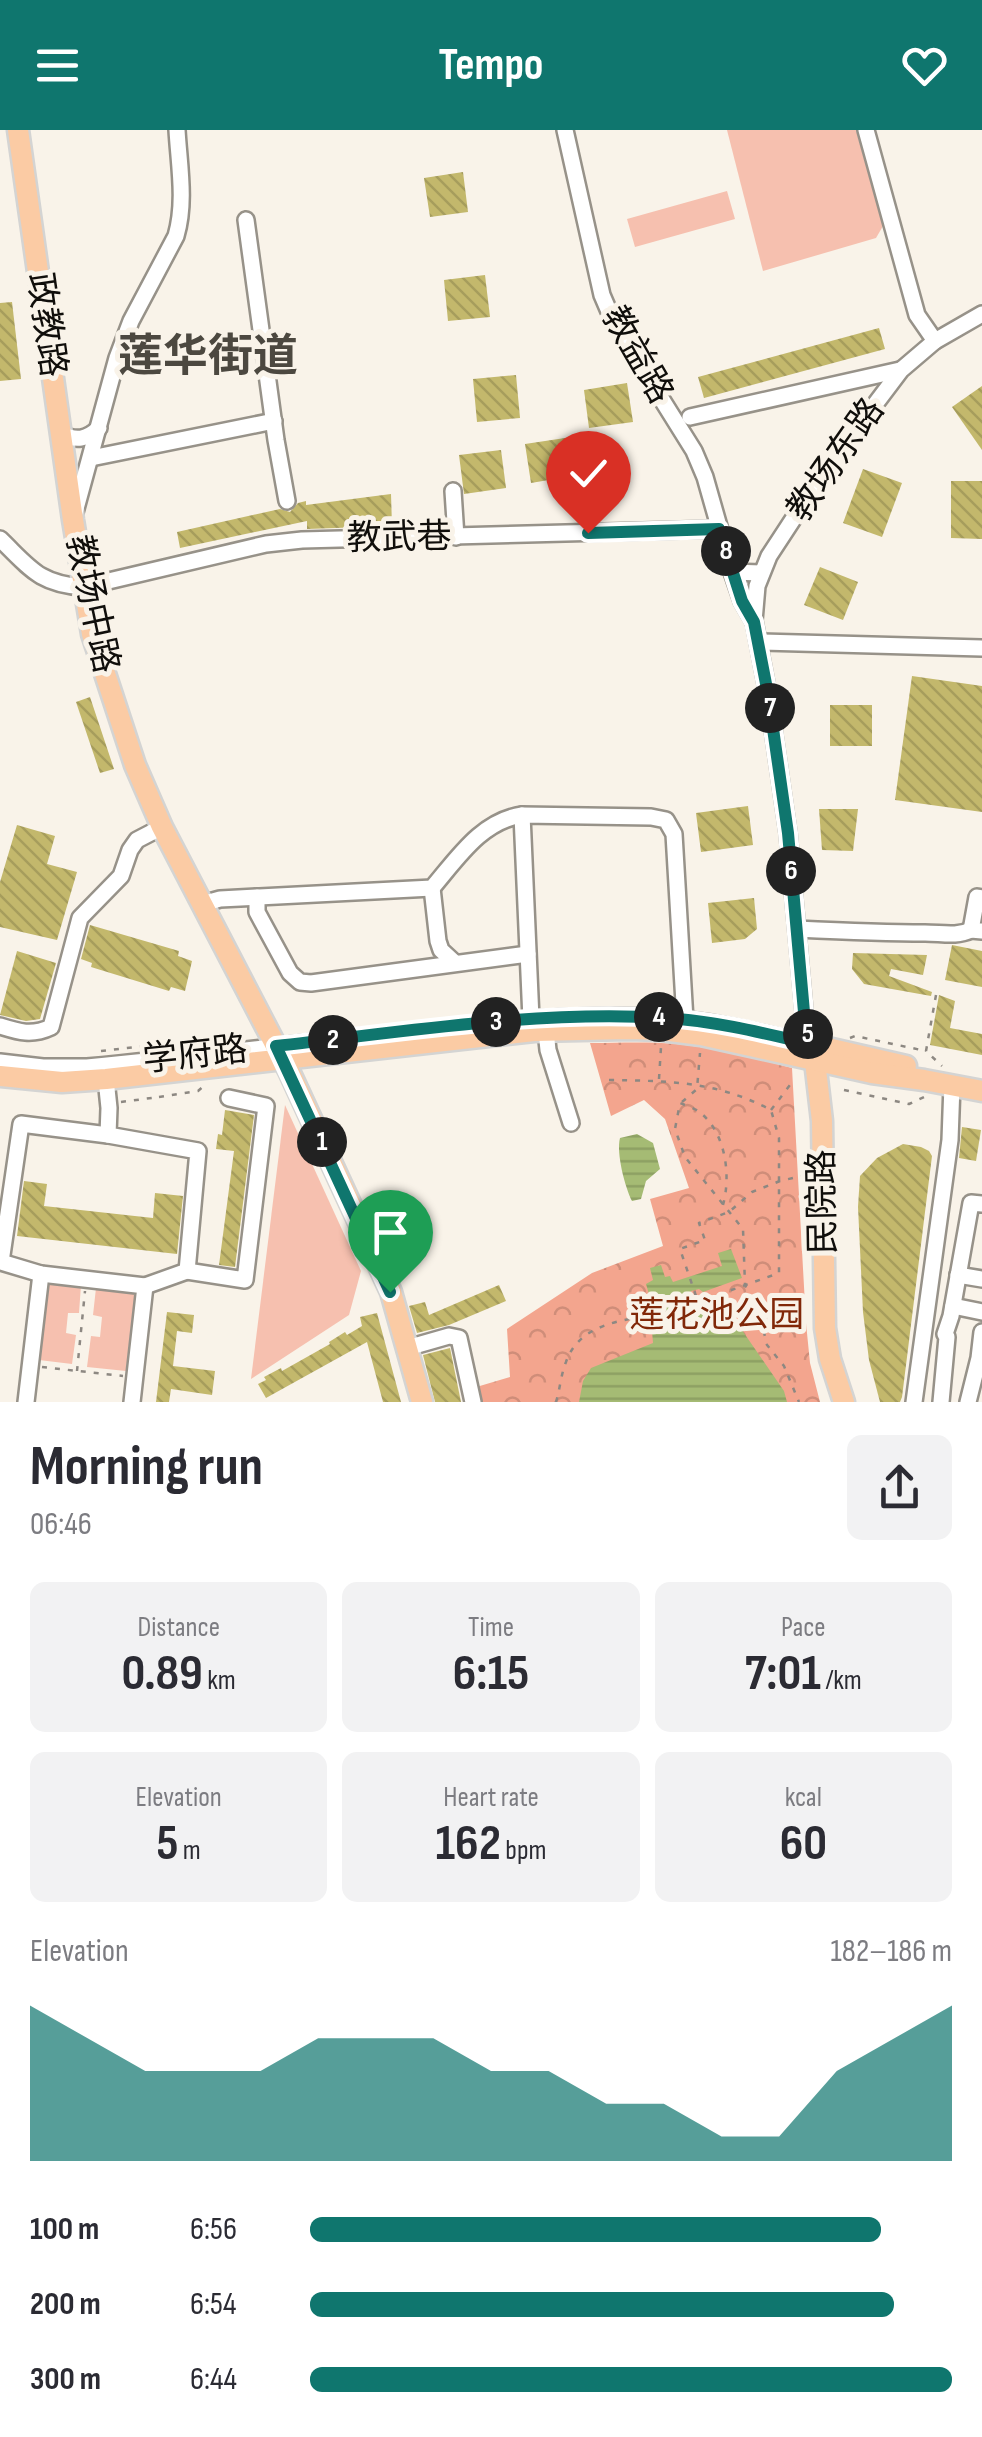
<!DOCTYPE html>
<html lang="en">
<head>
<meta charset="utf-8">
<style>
	body { margin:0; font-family:"Sofia Sans Condensed","Noto Sans SC",sans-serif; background:#f2f2f3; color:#2b2b33; height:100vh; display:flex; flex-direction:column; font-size:38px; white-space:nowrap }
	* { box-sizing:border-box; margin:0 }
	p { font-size:32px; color:#7c7c81 }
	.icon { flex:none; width:55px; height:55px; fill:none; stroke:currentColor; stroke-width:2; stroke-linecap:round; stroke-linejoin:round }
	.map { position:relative; height:1272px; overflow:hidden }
	.sheet { display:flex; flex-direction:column; background:#fff; flex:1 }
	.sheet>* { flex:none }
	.pin { position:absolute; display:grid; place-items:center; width:85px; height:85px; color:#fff; margin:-102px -42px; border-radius:50% 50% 50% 0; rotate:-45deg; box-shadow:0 0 10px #0007 }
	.pin .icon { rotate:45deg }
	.km { position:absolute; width:50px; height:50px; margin:-25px; border-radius:50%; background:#222; color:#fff; font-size:28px; line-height:50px; text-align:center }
	.round { display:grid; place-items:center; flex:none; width:105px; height:105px; border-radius:15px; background:#f2f2f3 }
	.summary { display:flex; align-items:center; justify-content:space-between; height:170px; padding:0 30px }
	h1 { font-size:55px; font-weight:700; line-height:75px }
	.stats { display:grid; grid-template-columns:repeat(3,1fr); gap:15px; height:170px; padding:10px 30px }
	.stats div { display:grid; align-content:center; border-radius:15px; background:#f2f2f3; text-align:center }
	.stats b { font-size:50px; font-weight:700 }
	.stats small { font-size:28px; font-weight:400 }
	.stats p { font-size:28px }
	.chart { height:280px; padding:20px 30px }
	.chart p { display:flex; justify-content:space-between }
	.chart svg { width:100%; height:180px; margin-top:10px; fill:#0f766e; opacity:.7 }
	ul { padding:0 30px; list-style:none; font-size:32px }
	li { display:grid; grid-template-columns:160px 120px 1fr; align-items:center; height:75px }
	li i { height:25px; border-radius:12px; background:#0f766e }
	header { display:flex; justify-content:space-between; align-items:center; height:130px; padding:0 30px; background:#0f766e; color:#fff; font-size:45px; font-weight:700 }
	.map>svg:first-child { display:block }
</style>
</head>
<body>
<header><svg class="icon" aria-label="menu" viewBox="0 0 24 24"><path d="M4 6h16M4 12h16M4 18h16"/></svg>Tempo<svg class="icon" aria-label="heart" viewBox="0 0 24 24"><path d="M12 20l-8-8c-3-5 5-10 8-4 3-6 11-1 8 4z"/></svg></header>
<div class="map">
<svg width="982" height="1272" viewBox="0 0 982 1272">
	<defs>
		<pattern id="forest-crowns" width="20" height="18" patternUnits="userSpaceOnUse" patternTransform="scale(2.5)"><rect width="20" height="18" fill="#f3a58e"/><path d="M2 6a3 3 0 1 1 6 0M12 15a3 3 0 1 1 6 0" fill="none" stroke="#cf8d79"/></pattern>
		<pattern id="water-rules" width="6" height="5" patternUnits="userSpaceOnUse" patternTransform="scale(2.5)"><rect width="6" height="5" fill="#a5bb74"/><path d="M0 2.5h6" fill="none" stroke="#8da063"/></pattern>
		<pattern id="building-back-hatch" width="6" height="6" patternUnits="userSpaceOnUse" patternTransform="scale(2.5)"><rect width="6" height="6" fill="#c3b86c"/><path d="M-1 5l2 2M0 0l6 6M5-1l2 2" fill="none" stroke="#a69d5c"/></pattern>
	</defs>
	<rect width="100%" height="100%" fill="#f9f3e9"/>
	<g fill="#f6c0af">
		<polygon points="727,0 856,0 883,96 876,108 763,141"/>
		<polygon points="727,61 735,89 635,117 627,89"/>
		<polygon points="285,975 361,1141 349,1185 251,1249"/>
		<polygon points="47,1151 81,1155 79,1183 68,1183 66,1203 76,1205 72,1234 39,1230"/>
		<polygon points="96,1158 135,1162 126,1241 87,1237 91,1206 100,1207 102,1187 93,1185"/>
	</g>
	<path fill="url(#forest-crowns)" d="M590 913C613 913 637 912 661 913 705 915 749 926 792 938L806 1193 810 1233 820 1272H478L473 1258 510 1247 507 1199 592 1143 663 1116 650 1069 689 1058 665 989 644 970 611 986Z"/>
	<g fill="url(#water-rules)">
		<path d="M637 1004 653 1013 660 1039 646 1051 641 1069 632 1071C625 1057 616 1023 620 1008Z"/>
		<path d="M731 1119 742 1148 703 1162 699 1159 691 1161 689 1167 676 1173 678 1183 707 1180 735 1190 784 1261 787 1272H579L583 1251 591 1238 653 1213C651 1192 653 1174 646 1154L653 1150 650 1138 661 1135 665 1147 670 1146 673 1152 722 1136 718 1123Z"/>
	</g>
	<g fill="url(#building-back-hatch)">
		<polygon points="463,42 468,82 430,87 424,48"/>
		<polygon points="485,145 490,187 448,191 444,150"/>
		<polygon points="12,172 21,249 0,251 0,173"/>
		<polygon points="879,198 885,219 704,268 698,247"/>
		<polygon points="516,245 520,288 477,292 473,249"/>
		<polygon points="627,253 633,292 589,298 584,260"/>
		<polygon points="982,256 982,320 952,277"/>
		<polygon points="565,308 572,346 531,353 525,314"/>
		<polygon points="501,320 506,358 464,364 459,325"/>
		<polygon points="863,339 902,353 882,407 843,393"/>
		<polygon points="951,351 982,351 982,409 951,408"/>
		<polygon points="391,364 392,396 307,399 307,391 180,418 177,402 280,379 290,382 298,373 306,371 306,375"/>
		<polygon points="820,437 858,452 843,490 804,475"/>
		<polygon points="912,546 982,556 982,682 895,670"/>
		<polygon points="90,567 114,639 100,643 76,572"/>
		<rect x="830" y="575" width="42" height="41"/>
		<polygon points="748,676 753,715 701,722 696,683"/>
		<polygon points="819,679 858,679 853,721 822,720"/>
		<polygon points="17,695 55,706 47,734 77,742 57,810 0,797 0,752"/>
		<polygon points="754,768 757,799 745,809 712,813 708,773"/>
		<polygon points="90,795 179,821 178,826 192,831 185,861 171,857 169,861 91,837 92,833 81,829"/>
		<polygon points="952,815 982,821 982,857 945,850"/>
		<polygon points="17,821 56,833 40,889 26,891 0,885"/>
		<polygon points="853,823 927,825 923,845 891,839 889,846 932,862 931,866 864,854 852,839"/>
		<polygon points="939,865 955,871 950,898 982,904 982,925 930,915"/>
		<polygon points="225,980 254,985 235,1137 219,1135 234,1021 216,1019 218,1004 222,1005"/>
		<polygon points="962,997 981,1000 976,1031 959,1028"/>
		<polygon points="903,1014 921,1017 929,1021 932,1026 902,1267 900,1272 880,1272 869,1230 863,1182 858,1077 860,1046 877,1028"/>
		<polygon points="24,1051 47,1054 44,1076 153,1088 155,1063 183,1066 177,1124 17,1106"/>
		<polygon points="499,1155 506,1171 449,1195 417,1203 409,1176 425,1172 429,1185"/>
		<polygon points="167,1182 194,1185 192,1203 177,1201 173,1236 215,1241 212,1265 171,1259 169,1272 156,1272"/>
		<polygon points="377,1183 401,1272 383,1272 367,1212 266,1268 258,1254 266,1250 264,1247 281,1238 282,1241 330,1214 329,1212 345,1202 347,1205 362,1196 360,1187"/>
		<polygon points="450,1218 461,1272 435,1272 423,1225"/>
	</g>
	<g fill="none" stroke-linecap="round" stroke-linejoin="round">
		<defs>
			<g id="minor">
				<polyline points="565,0 602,165 614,193 694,321 705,347 732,442"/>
				<polyline points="866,0 917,185 935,211"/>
				<polyline points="246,90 276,310 287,371"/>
				<polyline points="690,287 900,240"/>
				<path d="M60 304C77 311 86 310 99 298"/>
				<polyline points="91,328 274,291"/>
				<polyline points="453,361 456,407"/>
				<path d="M74 386 117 228 131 191 176 106C186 72 179 35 177 0"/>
				<path d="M0 409C30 438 39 454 83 457L266 414 302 410 719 399"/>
				<polyline points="753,490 742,471 732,442 761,443"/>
				<polyline points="758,512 982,518"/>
				<polyline points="522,685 531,889"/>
				<polyline points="432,758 438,811 441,820 454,832"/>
				<polyline points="257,767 257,782 290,843 300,852 311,853 528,824"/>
				<polyline points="982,768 977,767 971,800 982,801"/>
				<path d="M202 774 220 769 432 758C457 729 481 691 522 685L651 687 666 690 674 704 685 890"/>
				<path d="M797 799C839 801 882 803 925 803 942 803 956 807 971 800"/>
				<path d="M0 896C19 902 32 906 51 897L80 788 121 746 130 720 137 710 162 697"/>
				<polyline points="546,901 548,920 571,993"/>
				<polyline points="812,922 804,881 788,703 768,564 754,491 757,456 769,426 824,342 901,240 935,211 982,184"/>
				<path d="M0 932 43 937H87C190 927 293 914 396 903 486 893 577 882 668 888 716 891 763 904 810 914"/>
				<polyline points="106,949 109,978 108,1005 198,1021 187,1141 145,1156"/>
				<polyline points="108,1005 21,994 1,1132 41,1144 145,1156 132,1272"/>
				<polyline points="187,1141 245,1150 266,976 229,968"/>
				<polyline points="958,1145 982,1149"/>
				<polyline points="953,1176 982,1182"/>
				<polyline points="407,1218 449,1206 459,1208 473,1272"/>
				<polyline points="26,1272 41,1144"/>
				<polyline points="914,1272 950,1010 952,955"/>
				<polyline points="941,1272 947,1207 945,1204 951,1186 971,1073 982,1074"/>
				<polyline points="968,1272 979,1228 982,1202"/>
			</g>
			<g id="major">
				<polyline points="18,0 73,390 92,504 135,635 162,697 289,941 391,1162 422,1272"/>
				<polyline points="810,914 906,936"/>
				<polyline points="815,931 822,991 825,1198 830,1229 844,1272"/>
				<polyline points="0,946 62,952 106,949 534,901 629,899 662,900 701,905 872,943 924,950 982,961"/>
			</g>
		</defs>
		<use href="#minor" stroke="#979289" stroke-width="20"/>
		<use href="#major" stroke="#d4d4d3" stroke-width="25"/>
		<g stroke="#8d8882" stroke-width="2.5" stroke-dasharray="5 8" stroke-linecap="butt">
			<polyline points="936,865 926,921 942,936"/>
			<polyline points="850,908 855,906 926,921"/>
			<polyline points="101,921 181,912 187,913"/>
			<polyline points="659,949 661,917"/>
			<path d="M609 950C669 951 716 951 771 980L779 1008V1143L698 1172"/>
			<polyline points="844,960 909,974 924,967"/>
			<polyline points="159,967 198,961 205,955"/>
			<polyline points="682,972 697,959 700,923"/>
			<polyline points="771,980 793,951"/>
			<path d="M723 1075C731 1046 726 1005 702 984 697 979 687 976 680 973L675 999 685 1027 743 1099 745 1155 762 1194 767 1215 784 1236 799 1272"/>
			<polyline points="679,1177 698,1172 680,1119 705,1110 699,1093 729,1082 752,1062 780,1051 806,1045"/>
			<polyline points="42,1237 123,1246"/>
			<polyline points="77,1241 85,1161"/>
			<path d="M556 1272C560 1259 561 1244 566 1232 578 1197 615 1191 648 1186"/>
		</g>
		<use href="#minor" stroke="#fff" stroke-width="15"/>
		<use href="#major" stroke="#fbcba4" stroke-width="20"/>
		<g stroke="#8d8882" stroke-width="2.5" stroke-dasharray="5 8" stroke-linecap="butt">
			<polyline points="121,972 159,967"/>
			<polyline points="648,1186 679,1177"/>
		</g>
	</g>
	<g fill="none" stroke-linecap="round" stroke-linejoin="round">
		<defs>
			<path id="route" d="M390 1162 276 916C405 902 536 880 666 888 715 891 763 903 810 914L804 882 788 703 768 564 754 492 742 471 719 399 588 403"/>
		</defs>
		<use href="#route" stroke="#fff" stroke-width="20"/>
		<use href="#route" stroke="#0f766e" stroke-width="12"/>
	</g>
	<g text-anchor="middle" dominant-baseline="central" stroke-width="10" stroke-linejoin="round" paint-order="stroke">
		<g font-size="35" fill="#100e0b" stroke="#f9f3e9">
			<text transform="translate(46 195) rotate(82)">政教路</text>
			<text transform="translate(637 225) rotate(60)">教益路</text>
			<text transform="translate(836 330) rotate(-55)">教场东路</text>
			<text transform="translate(399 408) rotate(-1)">教武巷</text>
			<text transform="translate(92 474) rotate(78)">教场中路</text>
			<text transform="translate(195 925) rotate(-6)">学府路</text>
			<text transform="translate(823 1072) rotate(-91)">民院路</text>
		</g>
		<g font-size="35" fill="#812809" stroke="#f9f3e9">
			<text x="717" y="1185">莲花池公园</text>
		</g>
		<g font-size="45" font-weight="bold" fill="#4c4840" stroke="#f9f3e9">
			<text x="208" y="227">莲华街道</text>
		</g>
	</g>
</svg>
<div class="pin" style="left:390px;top:1162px;background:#1e9e55"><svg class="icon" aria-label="arrive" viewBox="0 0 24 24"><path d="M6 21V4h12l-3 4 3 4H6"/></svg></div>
<div class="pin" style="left:588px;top:403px;background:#d93025"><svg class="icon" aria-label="check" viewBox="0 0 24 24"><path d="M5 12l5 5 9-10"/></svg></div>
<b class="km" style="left:322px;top:1012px">1</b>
<b class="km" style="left:333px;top:910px">2</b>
<b class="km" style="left:496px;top:892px">3</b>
<b class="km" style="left:659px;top:887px">4</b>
<b class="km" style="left:808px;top:904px">5</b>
<b class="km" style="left:791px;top:741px">6</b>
<b class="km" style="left:770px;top:578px">7</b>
<b class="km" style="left:726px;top:421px">8</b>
</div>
<section class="sheet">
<div class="summary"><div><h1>Morning run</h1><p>06:46</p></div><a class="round"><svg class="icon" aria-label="share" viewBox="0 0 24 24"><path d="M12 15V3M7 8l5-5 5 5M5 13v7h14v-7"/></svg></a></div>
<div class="stats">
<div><p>Distance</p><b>0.89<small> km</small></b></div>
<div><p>Time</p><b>6:15</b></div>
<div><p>Pace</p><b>7:01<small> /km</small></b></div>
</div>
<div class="stats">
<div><p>Elevation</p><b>5<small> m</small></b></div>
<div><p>Heart rate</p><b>162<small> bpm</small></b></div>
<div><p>kcal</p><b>60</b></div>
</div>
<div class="chart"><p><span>Elevation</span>182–186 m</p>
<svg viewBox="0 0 160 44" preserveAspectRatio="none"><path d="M0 44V6L10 14L20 22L30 22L40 22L50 14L60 14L70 14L80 22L90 22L100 30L110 30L120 38L130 38L140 22L150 14L160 6V44z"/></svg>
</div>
<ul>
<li><b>100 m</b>6:56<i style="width:89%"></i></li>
<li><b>200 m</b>6:54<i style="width:91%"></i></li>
<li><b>300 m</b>6:44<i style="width:100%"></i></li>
</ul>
</section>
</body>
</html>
